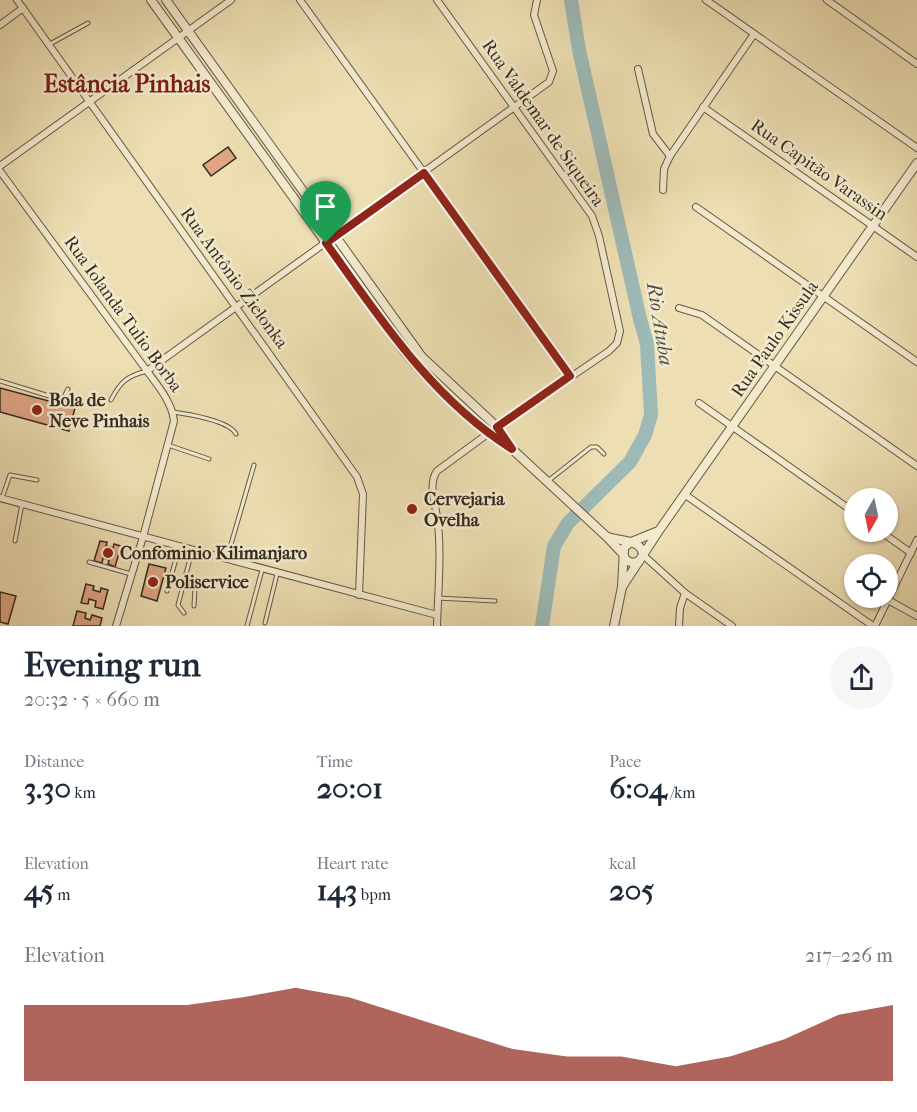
<!DOCTYPE html>
<html lang="en">
<head>
<meta charset="utf-8">
<style>
	body { margin:0; font-family:"IM FELL French Canon",serif; background:#f6f6f7; color:#1f2937; height:100vh; display:flex; flex-direction:column; font-size:22px; white-space:nowrap }
	* { box-sizing:border-box; margin:0 }
	p { font-size:20px; color:#747a83 }
	.icon { flex:none; width:33px; height:33px; fill:none; stroke:currentColor; stroke-width:2; stroke-linecap:round; stroke-linejoin:round }
	.map { position:relative; height:626px; overflow:hidden }
	.drawer { display:flex; flex-direction:column; background:#fff; flex:1 }
	.drawer>* { flex:none }
	.needle { width:39px; rotate:189deg }
	.tools { position:absolute; left:844px; top:488px; display:grid; gap:12px }
	.tools a { display:grid; place-items:center; width:54px; height:54px; border-radius:50%; background:#fff; box-shadow:0 2px 4px #0004; font-size:30px }
	.pin { position:absolute; display:grid; place-items:center; width:51px; height:51px; color:#fff; margin:-62px -26px; border-radius:50% 50% 50% 0; rotate:-45deg; box-shadow:0 0 6px #0007 }
	.pin .icon { rotate:45deg }
	.round { display:grid; place-items:center; flex:none; width:63px; height:63px; border-radius:32px; background:#f6f6f7 }
	.headline { display:flex; align-items:center; justify-content:space-between; height:102px; padding:0 24px }
	h1 { font-size:33px; font-weight:700; line-height:45px }
	.metrics { display:grid; grid-template-columns:repeat(3,1fr); gap:9px; height:102px; padding:6px 24px }
	.metrics div { display:grid; align-content:center }
	.metrics b { font-size:30px; font-weight:700 }
	.metrics small { font-size:16px; font-weight:400 }
	.metrics p { font-size:16px }
	.chart { height:168px; padding:12px 24px }
	.chart p { display:flex; justify-content:space-between }
	.chart svg { width:100%; height:108px; margin-top:6px; fill:#8f2418; opacity:.7 }
	.map>svg:first-child { display:block }
</style>
</head>
<body>
<div class="map">
<svg width="917" height="626" viewBox="0 0 917 626">
	<rect width="100%" height="100%" fill="#eddfb3"/>
	<filter id="stains"><feTurbulence type="fractalNoise" baseFrequency=".00333" numOctaves="4"/><feColorMatrix values="0 0 0 0 .2 0 0 0 0 .09 0 0 0 0 .02 0 0 0 .5 -.17"/></filter>
	<radialGradient id="worn" r=".72"><stop offset=".6" stop-color="#630" stop-opacity="0"/><stop offset="1" stop-color="#630" stop-opacity=".3"/></radialGradient>
	<g fill="none" stroke-linecap="round" stroke-linejoin="round">
		<polyline stroke="#9dbab7" stroke-width="14" points="542,626 554,546 568,523 630,462 645,435 651,415 647,344 640,319 579,50 571,0"/>
	</g>
	<g fill="#e0a584" stroke="#342b20" stroke-width="1.5">
		<polygon points="228,147 236,158 211,176 203,165"/>
		<polygon points="0,388 75,408 69,431 0,412"/>
		<polygon points="100,541 107,542 106,546 113,548 114,544 121,546 115,567 108,564 109,560 103,558 102,563 94,561"/>
		<polygon points="149,564 166,568 157,601 141,596"/>
		<polygon points="86,584 94,586 93,590 100,592 101,588 108,590 103,609 95,607 96,601 89,599 88,604 81,603"/>
		<polygon points="0,592 16,596 8,624 0,622"/>
		<polygon points="77,611 86,613 85,618 90,620 92,615 102,618 100,626 73,626"/>
	</g>
	<g fill="none" stroke-linecap="round" stroke-linejoin="round">
		<defs>
			<g id="service">
				<polyline points="50,44 88,23"/>
				<polyline points="0,381 59,399 64,397 68,389"/>
				<path d="M111 400C120 382 127 376 147 371"/>
				<path d="M173 412C188 414 230 421 236 434"/>
				<polyline points="168,445 209,459"/>
				<polyline points="548,481 591,447 597,447 604,454"/>
				<polyline points="2,498 10,475 37,480"/>
				<polyline points="15,541 22,504"/>
				<polyline points="227,558 254,465"/>
				<polyline points="89,562 131,574"/>
				<polyline points="186,573 195,587 194,606"/>
				<polyline points="167,591 179,548"/>
				<polyline points="437,598 495,601"/>
				<polyline points="184,613 178,605 192,551"/>
				<polyline points="265,623 277,574"/>
				<polyline points="247,626 262,570"/>
			</g>
			<g id="minor">
				<polyline points="17,0 357,477 363,494 359,595"/>
				<polyline points="300,0 570,376"/>
				<path d="M437 0 592 216 599 236 620 331 617 343 609 351 497 427 437 471C428 484 435 502 437 517 442 548 438 593 437 626"/>
				<polyline points="706,0 917,148"/>
				<polyline points="827,0 917,64"/>
				<polyline points="0,25 23,8"/>
				<polyline points="638,69 653,134 670,156"/>
				<polyline points="703,107 917,257"/>
				<polyline points="0,166 231,0"/>
				<path d="M0 171 147 371C158 386 172 402 174 421L143 537 116 626"/>
				<polyline points="663,190 664,169 670,156 754,34"/>
				<polyline points="696,207 917,362"/>
				<polyline points="679,308 702,315 917,466"/>
				<polyline points="147,371 549,82 553,71 534,15 537,0"/>
				<polyline points="699,403 855,513"/>
				<polyline points="684,494 873,626"/>
				<polyline points="0,498 437,615"/>
				<polyline points="880,531 911,553"/>
				<polyline points="643,555 685,593 732,626"/>
				<polyline points="888,600 917,616"/>
				<polyline points="679,626 680,608 685,593"/>
				<polyline points="875,626 917,540"/>
			</g>
			<g id="tertiary">
				<path d="M151 0 404 351C430 383 474 425 508 446"/>
				<polyline points="166,0 422,357 497,427 512,449 607,537 623,554 626,560 632,563 639,561"/>
				<path d="M608 537C621 542 642 539 643 555"/>
				<polyline points="622,587 658,532 917,163"/>
				<polyline points="614,626 622,587 624,548 629,543 656,532"/>
			</g>
		</defs>
		<use href="#service" stroke="#625845" stroke-width="5"/>
		<use href="#minor" stroke="#625845" stroke-width="8"/>
		<use href="#tertiary" stroke="#625845" stroke-width="10"/>
		<use href="#service" stroke="#f3eace" stroke-width="3"/>
		<use href="#minor" stroke="#f3eace" stroke-width="6"/>
		<use href="#tertiary" stroke="#f3eace" stroke-width="8"/>
	</g>
	<g fill="none" stroke-linecap="round" stroke-linejoin="round">
		<defs>
			<path id="route" d="M424 173 570 376 497 427 512 449C432 399 380 318 326 243Z"/>
		</defs>
		<use href="#route" stroke="#fff" stroke-width="12"/>
		<use href="#route" stroke="#8f2418" stroke-width="8"/>
	</g>
	<g fill="#8f2418" stroke="#f3eace" stroke-width="2">
		<circle cx="37" cy="410" r="6"/>
		<circle cx="412" cy="509" r="6"/>
		<circle cx="108" cy="553" r="6"/>
		<circle cx="153" cy="582" r="6"/>
	</g>
	<g text-anchor="middle" dominant-baseline="central" stroke-width="5" stroke-linejoin="round" paint-order="stroke">
		<g font-size="18" fill="#342b20" stroke="#f3eace">
			<text transform="translate(543 123) rotate(55)">Rua Valdemar de Siqueira</text>
			<text transform="translate(819 170) rotate(35)">Rua Capitão Varassin</text>
			<text transform="translate(234 278) rotate(54)">Rua Antônio Zielonka</text>
			<text transform="translate(123 314) rotate(54)">Rua Iolanda Tulio Borba</text>
			<text transform="translate(775 339) rotate(-55)">Rua Paulo Kissula</text>
		</g>
		<g font-size="18" font-weight="bold" fill="#342b20" stroke="#f3eace" text-anchor="start">
			<text x="49" y="400">Bola de<tspan x="49" dy="21">Neve Pinhais</tspan></text>
			<text x="424" y="499">Cervejaria<tspan x="424" dy="21">Ovelha</tspan></text>
			<text x="120" y="553">Confominio Kilimanjaro</text>
			<text x="165" y="582">Poliservice</text>
		</g>
		<g font-size="20" font-style="italic" fill="#4e4f46" stroke="#f3eace">
			<text transform="translate(660 324) rotate(81)">Rio Atuba</text>
		</g>
		<g font-size="24" font-weight="bold" fill="#7a1f14" stroke="#f3eace">
			<text x="127" y="84">Estância Pinhais</text>
		</g>
	</g>
	<rect width="100%" height="100%" filter="url(#stains)"/>
	<rect width="100%" height="100%" fill="url(#worn)"/>
</svg>
<div class="tools">
<a><svg class="needle" viewBox="-14 -14 28 28"><path d="M0-13l5 13h-10z" fill="#e53935"/><path d="M0 13l5-13h-10z" fill="#747a83"/></svg></a>
<a><svg class="icon" aria-label="locate" viewBox="0 0 24 24"><circle cx="12" cy="12" r="6"/><path d="M12 2v4M12 18v4M2 12h4M18 12h4"/></svg></a>
</div>
<div class="pin" style="left:326px;top:243px;background:#1e9e55"><svg class="icon" aria-label="arrive" viewBox="0 0 24 24"><path d="M6 21V4h12l-3 4 3 4H6"/></svg></div>
</div>
<section class="drawer">
<div class="headline"><div><h1>Evening run</h1><p>20:32 · 5 × 660 m</p></div><a class="round"><svg class="icon" aria-label="share" viewBox="0 0 24 24"><path d="M12 15V3M7 8l5-5 5 5M5 13v7h14v-7"/></svg></a></div>
<div class="metrics">
<div><p>Distance</p><b>3.30<small> km</small></b></div>
<div><p>Time</p><b>20:01</b></div>
<div><p>Pace</p><b>6:04<small> /km</small></b></div>
</div>
<div class="metrics">
<div><p>Elevation</p><b>45<small> m</small></b></div>
<div><p>Heart rate</p><b>143<small> bpm</small></b></div>
<div><p>kcal</p><b>205</b></div>
</div>
<div class="chart"><p><span>Elevation</span>217–226 m</p>
<svg viewBox="0 0 160 44" preserveAspectRatio="none"><path d="M0 44V13L10 13L20 13L30 13L40 10L50 6L60 10L70 17L80 24L90 31L100 34L110 34L120 38L130 34L140 27L150 17L160 13V44z"/></svg>
</div>
</section>
</body>
</html>
